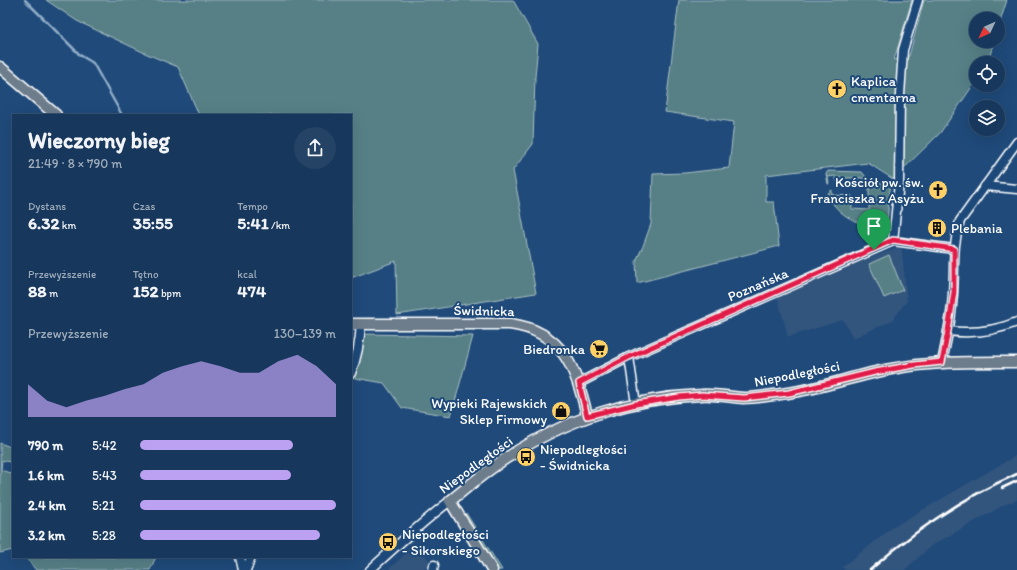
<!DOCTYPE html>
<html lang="pl">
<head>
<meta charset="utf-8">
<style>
	body { margin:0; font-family:Itim,sans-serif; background:#244365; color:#f1f3f6; height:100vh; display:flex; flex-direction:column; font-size:15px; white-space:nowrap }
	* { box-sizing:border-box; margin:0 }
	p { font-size:13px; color:#9eacbb }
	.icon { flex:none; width:22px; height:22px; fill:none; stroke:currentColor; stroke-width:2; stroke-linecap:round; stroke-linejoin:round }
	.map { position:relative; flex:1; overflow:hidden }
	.details { position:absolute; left:12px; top:114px; width:340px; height:444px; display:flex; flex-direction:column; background:#17385c; border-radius:0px; box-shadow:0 4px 16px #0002,0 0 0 1px #365272 }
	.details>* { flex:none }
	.needle { width:26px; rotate:226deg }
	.buttons { position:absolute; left:969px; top:12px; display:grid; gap:8px }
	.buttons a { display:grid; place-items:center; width:36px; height:36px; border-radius:50%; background:#17385c; box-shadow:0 4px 16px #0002,0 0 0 1px #365272; font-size:20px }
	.pin { position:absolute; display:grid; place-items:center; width:34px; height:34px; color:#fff; margin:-41px -17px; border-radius:50% 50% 50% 0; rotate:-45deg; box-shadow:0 0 4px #0007 }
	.pin .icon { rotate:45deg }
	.round { display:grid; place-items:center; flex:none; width:42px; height:42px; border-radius:21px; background:#244365 }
	.overview { display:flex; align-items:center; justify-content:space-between; height:68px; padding:0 16px }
	h1 { font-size:22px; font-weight:700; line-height:30px }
	.figures { display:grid; grid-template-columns:repeat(3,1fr); gap:6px; height:68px; padding:4px 16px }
	.figures div { display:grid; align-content:center }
	.figures b { font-size:17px; font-weight:700 }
	.figures small { font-size:11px; font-weight:400 }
	.figures p { font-size:11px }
	.chart { height:112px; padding:8px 16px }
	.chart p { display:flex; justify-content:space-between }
	.chart svg { width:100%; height:72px; margin-top:4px; fill:#bca0f2; opacity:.7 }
	ul { padding:0 16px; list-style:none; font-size:13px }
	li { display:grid; grid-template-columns:64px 48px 1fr; align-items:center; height:30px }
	li i { height:10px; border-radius:5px; background:#bca0f2 }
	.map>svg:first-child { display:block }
</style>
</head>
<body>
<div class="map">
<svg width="1017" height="570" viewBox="0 0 1017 570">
	<rect width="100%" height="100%" fill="#1f4a7a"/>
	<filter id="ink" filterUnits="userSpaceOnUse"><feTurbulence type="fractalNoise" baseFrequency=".025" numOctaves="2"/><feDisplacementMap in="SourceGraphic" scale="8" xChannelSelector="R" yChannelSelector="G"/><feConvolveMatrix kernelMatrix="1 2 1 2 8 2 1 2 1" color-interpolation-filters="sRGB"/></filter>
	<g filter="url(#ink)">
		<g fill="#33547d">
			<polygon points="898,248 902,250 907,301 892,321 853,338 843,320 788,337 778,299 781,295 850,265"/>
			<polygon points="1017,455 1017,500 1004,505 931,546 905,570 845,570 842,567 893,527"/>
			<polygon points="414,542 417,548 430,561 426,567 420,570 388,570 405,554 411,544"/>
		</g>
		<g fill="#578086" stroke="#abc0c2">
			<polygon points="46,0 513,0 538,44 535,77 533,144 513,170 536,293 397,315 396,261 351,278 351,115 199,115 178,67 147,54 77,21"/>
			<polygon points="679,0 912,0 894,60 909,56 924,0 1007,0 998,28 998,19 976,19 976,41 994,41 988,63 976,63 976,81 940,133 893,179 868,163 766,175 766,202 774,202 779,246 637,283 636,261 643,246 651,224 653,174 685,173 729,168 734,122 665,112"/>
			<polygon points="828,171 862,172 869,181 864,182 863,178 839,178 839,184 838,184 835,176 828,177 829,184 828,184 826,174"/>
			<path d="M881 183 891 184 889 197 893 198 894 200 889 199 887 225 884 232C863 225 835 217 828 193L832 190V195L852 196V209L869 210V184Z"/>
			<polygon points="889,255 903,290 884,298 869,264"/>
			<polygon points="363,334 473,336 451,416 402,408 384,383 355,378"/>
			<polygon points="0,443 13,448 13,463 2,460 1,470 13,474 13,550 0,553"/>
			<polygon points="466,513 502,570 498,570 463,515"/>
			<polygon points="25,557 156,557 150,570 36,570"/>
		</g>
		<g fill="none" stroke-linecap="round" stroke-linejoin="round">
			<polyline stroke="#91adc8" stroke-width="2.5" points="25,0 80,55 93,63 122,115"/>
			<defs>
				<g id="minor">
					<polyline points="985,186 1017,189"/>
					<polyline points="893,241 899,183 900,95 903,50 918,0"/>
					<path d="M948 331C972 334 995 331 1017 322"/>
					<polyline points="629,357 636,404"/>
					<path d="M942 362C947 339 952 316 953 292 955 268 952 245 960 221L1017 142"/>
					<path d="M351 373C357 358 360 340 361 324"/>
					<polyline points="579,383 629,357 893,241 954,249"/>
					<polyline points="240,557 243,570"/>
					<polyline points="246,570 251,557"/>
					<path d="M370 570C396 546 422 522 450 501"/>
					<polyline points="433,570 434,565"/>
				</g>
				<g id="major">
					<polyline points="0,67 56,115"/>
					<path d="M351 324H510C563 331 577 370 587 416"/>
					<path d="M492 570 450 501C469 486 487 470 508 457 565 419 632 398 701 395 715 394 729 397 743 398 757 398 773 395 788 393 823 388 856 375 891 369 932 361 975 362 1017 362"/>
				</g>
			</defs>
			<use href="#minor" stroke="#fff" stroke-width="11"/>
			<use href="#major" stroke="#fff" stroke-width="13"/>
			<use href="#minor" stroke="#1f4a7a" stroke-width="8"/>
			<use href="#major" stroke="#6d7d8c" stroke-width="10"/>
			<g stroke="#fff" stroke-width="2.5">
				<polyline points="1002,488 1017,481"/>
				<path d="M870 570C913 532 964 497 1017 474"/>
			</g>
		</g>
	</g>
	<g fill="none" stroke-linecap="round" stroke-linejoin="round" filter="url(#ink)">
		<defs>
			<polygon id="route" points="893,240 954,249 954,292 948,331 942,362 914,365 875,372 789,393 744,398 702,395 679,397 636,404 587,416 579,383 629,357"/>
		</defs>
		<use href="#route" stroke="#fff" stroke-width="8"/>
		<use href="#route" stroke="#e11d48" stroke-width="5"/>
	</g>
	<defs>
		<symbol id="church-disc" viewBox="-11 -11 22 22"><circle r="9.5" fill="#ffd166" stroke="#1f4a7a"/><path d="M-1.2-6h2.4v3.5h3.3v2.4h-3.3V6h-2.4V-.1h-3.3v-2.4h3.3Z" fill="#111"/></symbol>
		<symbol id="building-disc" viewBox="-11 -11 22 22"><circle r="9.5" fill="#ffd166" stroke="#1f4a7a"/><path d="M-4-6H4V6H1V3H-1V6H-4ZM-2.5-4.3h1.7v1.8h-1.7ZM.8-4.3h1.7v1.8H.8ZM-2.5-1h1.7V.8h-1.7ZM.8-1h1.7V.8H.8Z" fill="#111"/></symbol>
		<symbol id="supermarket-disc" viewBox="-11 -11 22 22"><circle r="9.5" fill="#ffd166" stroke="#1f4a7a"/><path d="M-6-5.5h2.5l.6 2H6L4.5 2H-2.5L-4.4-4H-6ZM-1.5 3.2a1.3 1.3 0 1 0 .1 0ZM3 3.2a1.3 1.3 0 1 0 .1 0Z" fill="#111"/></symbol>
		<symbol id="shop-disc" viewBox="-11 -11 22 22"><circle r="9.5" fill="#ffd166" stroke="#1f4a7a"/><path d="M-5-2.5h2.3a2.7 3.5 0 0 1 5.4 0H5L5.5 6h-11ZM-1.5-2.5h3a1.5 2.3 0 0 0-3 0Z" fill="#111"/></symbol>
		<symbol id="bus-disc" viewBox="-11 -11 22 22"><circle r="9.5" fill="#ffd166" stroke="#1f4a7a"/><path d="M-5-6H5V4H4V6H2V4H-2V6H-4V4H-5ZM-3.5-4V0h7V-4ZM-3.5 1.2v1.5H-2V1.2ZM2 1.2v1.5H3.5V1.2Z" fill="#111"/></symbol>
	</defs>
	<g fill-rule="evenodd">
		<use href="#church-disc" x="826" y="78" width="22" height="22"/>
		<use href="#church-disc" x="927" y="179" width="22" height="22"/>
		<use href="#building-disc" x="926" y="217" width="22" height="22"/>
		<use href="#supermarket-disc" x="588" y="338" width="22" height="22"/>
		<use href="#shop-disc" x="550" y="400" width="22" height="22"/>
		<use href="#bus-disc" x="515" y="446" width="22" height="22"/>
		<use href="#bus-disc" x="377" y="531" width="22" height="22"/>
	</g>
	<g text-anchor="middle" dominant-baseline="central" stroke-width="4" stroke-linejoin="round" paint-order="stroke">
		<g font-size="14" fill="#fff" stroke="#1f4a7a" text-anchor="start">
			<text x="851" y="81">Kaplica<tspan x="851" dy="16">cmentarna</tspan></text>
			<text x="924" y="182" text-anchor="end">Kościół pw. św.<tspan x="924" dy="16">Franciszka z Asyżu</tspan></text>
			<text x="951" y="228">Plebania</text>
			<text x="585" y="349" text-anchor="end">Biedronka</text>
			<text x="547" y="403" text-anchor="end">Wypieki Rajewskich<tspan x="547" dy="16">Sklep Firmowy</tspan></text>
			<text x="540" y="449">Niepodległości<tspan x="540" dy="16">- Świdnicka</tspan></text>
			<text x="402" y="534">Niepodległości<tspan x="402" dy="16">- Sikorskiego</tspan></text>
		</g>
		<g font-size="14" fill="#fff" stroke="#1f4a7a">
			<text transform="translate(758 285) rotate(-23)">Poznańska</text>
			<text transform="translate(484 311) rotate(1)">Świdnicka</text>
			<text transform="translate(797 374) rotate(-11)">Niepodległości</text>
			<text transform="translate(476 465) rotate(-36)">Niepodległości</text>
		</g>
	</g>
</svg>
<div class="buttons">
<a><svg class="needle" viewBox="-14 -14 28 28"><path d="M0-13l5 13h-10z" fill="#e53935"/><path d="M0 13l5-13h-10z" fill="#9eacbb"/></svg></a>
<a><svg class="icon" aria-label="locate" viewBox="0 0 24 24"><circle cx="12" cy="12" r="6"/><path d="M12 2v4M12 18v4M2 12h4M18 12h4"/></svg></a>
<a><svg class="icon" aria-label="layers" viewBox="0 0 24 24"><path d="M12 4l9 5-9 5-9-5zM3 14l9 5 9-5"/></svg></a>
</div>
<div class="pin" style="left:874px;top:250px;background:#1e9e55"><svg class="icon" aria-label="arrive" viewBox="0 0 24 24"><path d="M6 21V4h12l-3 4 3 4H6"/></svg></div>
<section class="details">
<div class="overview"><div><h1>Wieczorny bieg</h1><p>21:49 · 8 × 790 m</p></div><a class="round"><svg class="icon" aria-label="share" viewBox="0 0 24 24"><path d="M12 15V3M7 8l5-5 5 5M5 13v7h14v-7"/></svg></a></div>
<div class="figures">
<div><p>Dystans</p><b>6.32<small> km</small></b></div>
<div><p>Czas</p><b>35:55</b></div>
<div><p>Tempo</p><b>5:41<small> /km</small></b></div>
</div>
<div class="figures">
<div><p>Przewyższenie</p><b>88<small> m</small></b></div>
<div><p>Tętno</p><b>152<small> bpm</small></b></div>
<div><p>kcal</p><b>474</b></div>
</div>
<div class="chart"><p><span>Przewyższenie</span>130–139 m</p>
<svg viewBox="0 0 160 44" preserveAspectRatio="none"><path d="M0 44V24L10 34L20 38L30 34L40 31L50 27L60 24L70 17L80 13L90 10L100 13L110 17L120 17L130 10L140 6L150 13L160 24V44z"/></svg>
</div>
<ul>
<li><b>790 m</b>5:42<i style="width:78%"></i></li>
<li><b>1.6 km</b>5:43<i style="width:77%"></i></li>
<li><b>2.4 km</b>5:21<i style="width:100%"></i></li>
<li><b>3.2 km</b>5:28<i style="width:92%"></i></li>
</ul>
</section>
</div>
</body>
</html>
